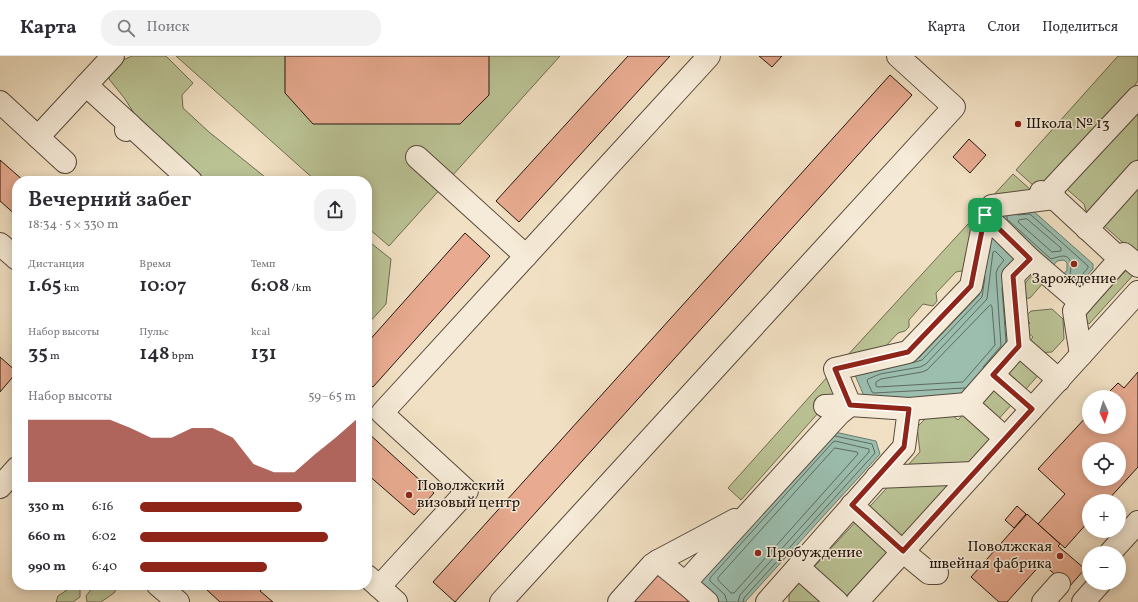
<!DOCTYPE html>
<html lang="ru">
<head>
<meta charset="utf-8">
<style>
	body { margin:0; font-family:Vollkorn,serif; background:#f2f2f3; color:#2b2b33; height:100vh; display:flex; flex-direction:column; font-size:15px; white-space:nowrap }
	* { box-sizing:border-box; margin:0 }
	p { font-size:13px; color:#7c7c81 }
	.icon { flex:none; width:22px; height:22px; fill:none; stroke:currentColor; stroke-width:2; stroke-linecap:round; stroke-linejoin:round }
	.map { position:relative; flex:1; overflow:hidden }
	.panel { position:absolute; left:12px; top:120px; width:360px; height:414px; display:flex; flex-direction:column; background:#fff; border-radius:16px; box-shadow:0 2px 10px #0003 }
	.panel>* { flex:none }
	.needle { width:26px; rotate:176deg }
	.fabs { position:absolute; left:1082px; top:334px; display:grid; gap:8px }
	.fabs a { display:grid; place-items:center; width:44px; height:44px; border-radius:50%; background:#fff; box-shadow:0 2px 10px #0003; font-size:20px }
	.pin { position:absolute; display:grid; place-items:center; width:34px; height:34px; color:#fff; margin:-17px; border-radius:8px; box-shadow:0 2px 6px #0006 }
	.round { display:grid; place-items:center; flex:none; width:42px; height:42px; border-radius:16px; background:#f2f2f3 }
	.head { display:flex; align-items:center; justify-content:space-between; height:68px; padding:0 16px }
	h1 { font-size:22px; font-weight:600; line-height:30px }
	.figures { display:grid; grid-template-columns:repeat(3,1fr); gap:6px; height:68px; padding:4px 16px }
	.figures div { display:grid; align-content:center }
	.figures b { font-size:20px; font-weight:600 }
	.figures small { font-size:11px; font-weight:400 }
	.figures p { font-size:11px }
	.chart { height:112px; padding:8px 16px }
	.chart p { display:flex; justify-content:space-between }
	.chart svg { width:100%; height:72px; margin-top:4px; fill:#8f2418; opacity:.7 }
	ul { padding:0 16px; list-style:none; font-size:13px }
	li { display:grid; grid-template-columns:64px 48px 1fr; align-items:center; height:30px }
	li i { height:10px; border-radius:5px; background:#8f2418 }
	header { display:flex; align-items:center; gap:24px; box-sizing:border-box; height:56px; padding:0 20px; background:#fff; border-bottom:1px solid #e1e1e2 }
	header strong { font-size:19px }
	nav { display:flex; gap:22px; margin-inline-start:auto; font-size:14px }
	.search { width:280px; height:36px; background:#f2f2f3; display:flex; align-items:center; gap:10px; box-sizing:border-box; padding:0 14px; border-radius:16px; color:#7c7c81; font-size:15px }
	.map>svg:first-child { display:block }
</style>
</head>
<body>
<header>
<strong>Карта</strong>
<div class="search"><svg class="icon" aria-label="search" viewBox="0 0 24 24"><circle cx="10" cy="10" r="6"/><path d="M15 15l6 6"/></svg>Поиск</div>
<nav><a>Карта</a><a>Слои</a><a>Поделиться</a></nav>
</header>
<div class="map">
<svg width="1138" height="546" viewBox="0 0 1138 546">
	<rect width="100%" height="100%" fill="#f1e0c3"/>
	<filter id="stains"><feTurbulence type="fractalNoise" baseFrequency=".005" numOctaves="4"/><feColorMatrix values="0 0 0 0 .2 0 0 0 0 .09 0 0 0 0 .02 0 0 0 .5 -.17"/></filter>
	<radialGradient id="worn" r=".72"><stop offset=".6" stop-color="#630" stop-opacity="0"/><stop offset="1" stop-color="#630" stop-opacity=".3"/></radialGradient>
	<g fill="#bac294" stroke="#6e6c51">
		<polygon points="132,0 165,0 167,1 193,27 182,39 183,52 209,76 270,125 206,125 201,122 151,84 125,43 109,23 110,10"/>
		<polygon points="176,0 560,0 389,190 367,171 367,125 316,125"/>
		<polygon points="1118,0 1138,0 1138,24 1135,29 1134,37 1049,130 1034,130 1016,114"/>
		<polygon points="1138,46 1138,103 1087,158 1084,148 1062,129"/>
		<polygon points="1013,118 1031,134 990,143"/>
		<polygon points="1138,128 1138,200 1102,168"/>
		<polygon points="979,156 967,214 956,216 936,237 937,245 933,250 923,248 909,264 909,271 905,275 898,277 884,292 845,302"/>
		<polygon points="367,184 391,203 386,248 367,269"/>
		<polygon points="1129,211 1136,216 1089,268 1082,262"/>
		<polygon points="1033,218 1043,227 1030,242 1021,243 1020,233"/>
		<polygon points="1052,253 1063,263 1064,283 1052,296 1036,297 1027,288 1033,281 1024,273 1030,267 1024,262 1031,255"/>
		<polygon points="1023,297 1042,315 1025,334 1006,316"/>
		<polygon points="829,319 840,346 827,347 741,444 728,432"/>
		<polygon points="994,329 1013,347 995,367 976,349"/>
		<polygon points="967,354 988,374 989,385 841,546 789,546 789,538 920,396 917,371 932,356 947,355 958,364"/>
		<polygon points="71,529 82,529 80,532 80,541 73,546 56,546 58,540 67,534"/>
		<polygon points="93,529 119,529 114,537 101,546 87,546 86,540 93,531"/>
	</g>
	<g fill="#9bbeaf" stroke="#6b7b6f">
		<polygon points="1031,153 1093,208 1093,213 1080,227 1074,228 1063,219 1067,214 1067,207 1064,204 1057,205 1053,210 996,159"/>
		<polygon points="987,172 1017,204 1010,294 970,341 867,347 855,319 877,309 919,302 979,239"/>
		<polygon points="830,375 876,385 880,398 745,546 720,546 696,524"/>
	</g>
	<g fill="none" stroke-linecap="round" stroke-linejoin="round">
		<g stroke="#5e6a5e" stroke-width="1">
			<path d="M1007 160V163L1051 203C1055 202 1059 200 1064 200 1073 201 1071 213 1070 219L1075 224 1078 223 1088 212V210L1030 158 1018 159"/>
			<polygon points="1027,163 1061,192 1061,195 1052,196 1018,166 1019,164"/>
			<polyline points="1002,232 1006,286"/>
			<polygon points="991,249 992,251 995,289 963,326 878,331 876,330 876,326 881,323 922,316 927,314 989,250"/>
			<polyline points="912,307 922,304 982,241 985,221"/>
			<polyline points="965,332 874,337 872,336 867,325 868,323 880,318 920,311 926,308 987,243 993,196 995,195 1004,204 998,212 996,217 1001,290 983,311"/>
			<polygon points="835,392 857,396 858,398 734,537 731,537 718,524 718,522"/>
			<polyline points="727,546 725,539 710,525 710,522 833,386 835,385 869,393 869,396 740,539 738,546"/>
			<polyline points="743,546 744,542 875,397 872,388 835,380"/>
		</g>
	</g>
	<g fill="#e8ab91" stroke="#22170e" fill-rule="evenodd">
		<polygon points="285,0 489,0 489,39 460,68 313,68 285,37"/>
		<polygon points="628,0 670,0 519,166 496,145"/>
		<polygon points="759,0 782,0 772,11"/>
		<polygon points="890,19 912,39 455,546 433,526"/>
		<polygon points="969,83 986,99 970,117 953,101"/>
		<polygon points="0,104 24,125 17,125 17,160 0,145"/>
		<polygon points="465,177 490,200 373,331 367,326 367,287"/>
		<polygon points="0,301 17,316 0,336"/>
		<path d="M1138 316V411L1107 445H1089V465L1065 492 1038 468 1065 438 1038 413 1089 358V371H1119V341H1104L1118 327 1124 332ZM1089 393H1119V423H1089Z"/>
		<polygon points="367,376 434,437 414,459 367,418"/>
		<polygon points="1017,450 1026,458 1014,472 1005,464"/>
		<polygon points="1027,458 1060,488 1058,490 1085,513 1069,531 1042,507 1007,546 999,546 971,521"/>
		<polygon points="655,512 693,546 624,546"/>
		<polygon points="212,529 266,529 260,535 273,546 220,546 207,534"/>
	</g>
	<g fill="none" stroke-linecap="round" stroke-linejoin="round">
		<defs>
			<g id="minor">
				<polyline points="86,29 130,69"/>
				<polyline points="0,46 65,106"/>
				<polyline points="126,74 130,69 191,125"/>
				<polyline points="38,81 113,0"/>
				<polyline points="417,101 526,200"/>
				<polyline points="1041,136 1054,142 1053,132 1138,41"/>
				<polyline points="1087,173 1138,116"/>
				<polyline points="0,188 17,203"/>
				<polyline points="1120,203 1124,198 1138,210"/>
				<polyline points="1081,247 1074,255 1081,299"/>
				<polyline points="1019,289 1059,324"/>
				<polyline points="993,319 1032,353"/>
				<polyline points="967,348 1019,289 1013,220 1030,203 980,154"/>
				<polyline points="850,349 835,313 908,296 971,230 985,159 992,150 1054,142 1120,203 1081,247 1030,203"/>
				<polyline points="909,353 967,348 1005,382"/>
				<polyline points="877,421 974,417"/>
				<polyline points="0,431 17,412"/>
				<polyline points="852,449 894,488 929,517 937,517"/>
				<polyline points="1110,497 1138,466"/>
				<polyline points="658,505 735,464"/>
				<polyline points="798,511 837,546"/>
				<polyline points="367,520 396,546"/>
				<polyline points="158,529 178,546"/>
				<polyline points="379,531 467,435 382,357 709,0"/>
				<polyline points="501,546 954,51 898,0"/>
				<polyline points="619,546 652,509 658,505 685,527"/>
				<polyline points="707,546 685,527 839,358 850,349"/>
				<polyline points="767,546 904,391 909,353 850,349 825,350"/>
				<polyline points="857,546 1138,236"/>
				<polyline points="1043,546 1059,528"/>
				<polyline points="1083,546 1100,527"/>
			</g>
		</defs>
		<use href="#minor" stroke="#56493b" stroke-width="24"/>
		<use href="#minor" stroke="#f6ebd8" stroke-width="22"/>
	</g>
	<g fill="none" stroke-linecap="round" stroke-linejoin="round">
		<defs>
			<polygon id="route" points="985,159 1030,203 1013,220 1019,290 993,319 1032,353 903,495 852,449 904,391 909,353 850,349 835,313 908,296 971,230"/>
		</defs>
		<use href="#route" stroke="#fff" stroke-width="8"/>
		<use href="#route" stroke="#8f2418" stroke-width="5"/>
	</g>
	<g fill="#8f2418" stroke="#f6ebd8" stroke-width="1.5">
		<circle cx="1018" cy="68" r="4"/>
		<circle cx="1074" cy="208" r="4"/>
		<circle cx="409" cy="439" r="4"/>
		<circle cx="758" cy="497" r="4"/>
		<circle cx="1060" cy="500" r="4"/>
	</g>
	<g text-anchor="middle" dominant-baseline="central" stroke-width="3" stroke-linejoin="round" paint-order="stroke">
		<g font-size="15" fill="#22170e" stroke="#f6ebd8" text-anchor="start">
			<text x="1026" y="68">Школа № 13</text>
			<text x="1074" y="223" text-anchor="middle">Зарождение</text>
			<text x="417" y="430">Поволжский<tspan x="417" dy="17">визовый центр</tspan></text>
			<text x="1052" y="491" text-anchor="end">Поволжская<tspan x="1052" dy="17">швейная фабрика</tspan></text>
			<text x="766" y="497">Пробуждение</text>
		</g>
	</g>
	<rect width="100%" height="100%" filter="url(#stains)"/>
	<rect width="100%" height="100%" fill="url(#worn)"/>
</svg>
<div class="fabs">
<a><svg class="needle" viewBox="-14 -14 28 28"><path d="M0-13l5 13h-10z" fill="#e53935"/><path d="M0 13l5-13h-10z" fill="#7c7c81"/></svg></a>
<a><svg class="icon" aria-label="locate" viewBox="0 0 24 24"><circle cx="12" cy="12" r="6"/><path d="M12 2v4M12 18v4M2 12h4M18 12h4"/></svg></a>
<a>+</a>
<a>−</a>
</div>
<div class="pin" style="left:985px;top:159px;background:#1e9e55"><svg class="icon" aria-label="arrive" viewBox="0 0 24 24"><path d="M6 21V4h12l-3 4 3 4H6"/></svg></div>
<section class="panel">
<div class="head"><div><h1>Вечерний забег</h1><p>18:34 · 5 × 330 m</p></div><a class="round"><svg class="icon" aria-label="share" viewBox="0 0 24 24"><path d="M12 15V3M7 8l5-5 5 5M5 13v7h14v-7"/></svg></a></div>
<div class="figures">
<div><p>Дистанция</p><b>1.65<small> km</small></b></div>
<div><p>Время</p><b>10:07</b></div>
<div><p>Темп</p><b>6:08<small> /km</small></b></div>
</div>
<div class="figures">
<div><p>Набор высоты</p><b>35<small> m</small></b></div>
<div><p>Пульс</p><b>148<small> bpm</small></b></div>
<div><p>kcal</p><b>131</b></div>
</div>
<div class="chart"><p><span>Набор высоты</span>59–65 m</p>
<svg viewBox="0 0 160 44" preserveAspectRatio="none"><path d="M0 44V6L10 6L20 6L30 6L40 6L50 11L60 17L70 17L80 11L90 11L100 17L110 33L120 38L130 38L140 27L150 17L160 6V44z"/></svg>
</div>
<ul>
<li><b>330 m</b>6:16<i style="width:75%"></i></li>
<li><b>660 m</b>6:02<i style="width:87%"></i></li>
<li><b>990 m</b>6:40<i style="width:59%"></i></li>
</ul>
</section>
</div>
</body>
</html>
